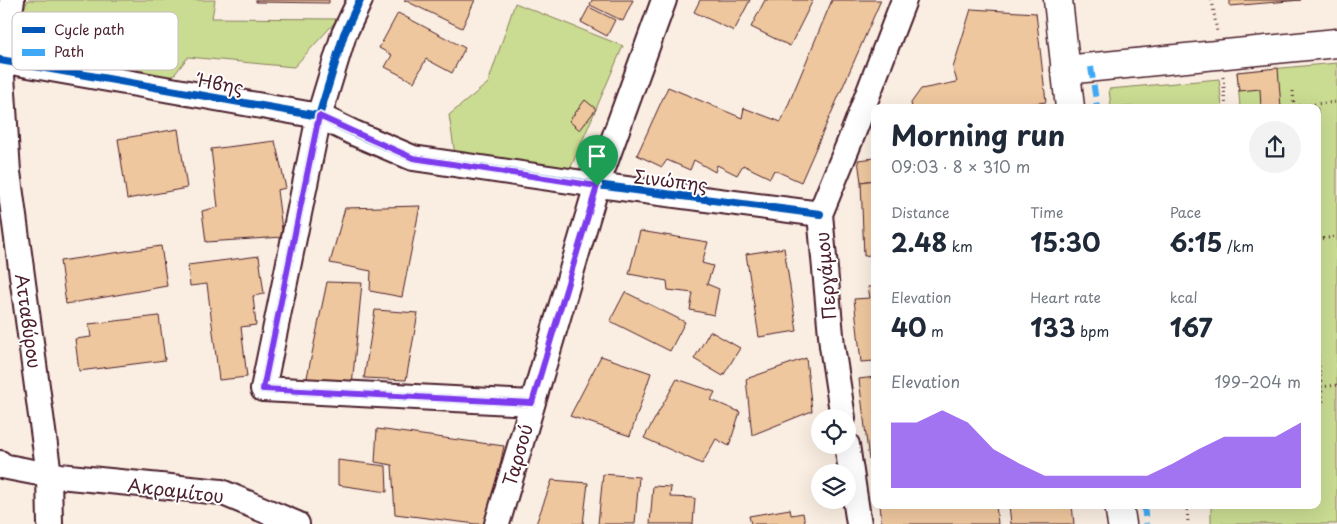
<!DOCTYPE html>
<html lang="en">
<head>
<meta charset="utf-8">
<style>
	body { margin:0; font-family:"Playpen Sans",sans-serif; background:#f2f2f3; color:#1f2937; height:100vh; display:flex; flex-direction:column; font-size:19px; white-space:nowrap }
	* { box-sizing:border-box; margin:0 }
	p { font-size:16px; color:#747a83 }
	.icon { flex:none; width:28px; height:28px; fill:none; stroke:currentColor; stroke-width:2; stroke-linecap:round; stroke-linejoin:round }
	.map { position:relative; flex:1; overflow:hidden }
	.drawer { position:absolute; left:871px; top:104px; width:450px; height:405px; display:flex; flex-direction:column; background:#fff; border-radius:10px; box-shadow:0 5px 20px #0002 }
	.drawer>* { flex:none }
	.tools { position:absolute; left:811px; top:409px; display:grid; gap:10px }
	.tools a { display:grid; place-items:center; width:45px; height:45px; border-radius:50%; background:#fff; box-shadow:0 5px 20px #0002; font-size:25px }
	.pin { position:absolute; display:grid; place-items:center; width:42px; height:42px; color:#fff; margin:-51px -21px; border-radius:50% 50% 50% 0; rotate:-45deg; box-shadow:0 0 5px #0007 }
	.pin .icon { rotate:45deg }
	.round { display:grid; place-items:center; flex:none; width:52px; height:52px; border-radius:26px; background:#f2f2f3 }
	.summary { display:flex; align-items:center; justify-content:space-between; height:85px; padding:0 20px }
	h1 { font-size:28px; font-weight:700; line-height:38px }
	.figures { display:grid; grid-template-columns:repeat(3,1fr); gap:8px; height:85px; padding:5px 20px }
	.figures div { display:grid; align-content:center }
	.figures b { font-size:25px; font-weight:700 }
	.figures small { font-size:14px; font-weight:400 }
	.figures p { font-size:14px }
	.chart { height:140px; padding:10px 20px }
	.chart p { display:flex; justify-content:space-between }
	.chart svg { width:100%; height:90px; margin-top:5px; fill:#7c3aed; opacity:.7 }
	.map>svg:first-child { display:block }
</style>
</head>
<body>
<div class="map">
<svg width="1337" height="524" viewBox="0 0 1337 524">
	<rect width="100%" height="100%" fill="#faeee2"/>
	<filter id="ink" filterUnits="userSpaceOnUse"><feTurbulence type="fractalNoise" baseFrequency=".02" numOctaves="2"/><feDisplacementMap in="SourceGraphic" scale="10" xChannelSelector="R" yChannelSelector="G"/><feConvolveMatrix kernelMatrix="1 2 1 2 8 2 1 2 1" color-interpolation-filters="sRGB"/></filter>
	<g filter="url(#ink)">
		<g fill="#c9dc91" stroke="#8a7e5e">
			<polygon points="28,0 215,0 212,18 338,19 294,67 188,57 171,79 17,34 24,8"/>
			<polygon points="515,3 623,46 568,174 455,155 449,115 488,83"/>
			<polygon points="1337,63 1337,524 1211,524 1211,505 1318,505 1318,108 1240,107 1237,72"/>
			<polygon points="1219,79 1222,107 1111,107 1109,89"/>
		</g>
		<g fill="#eec79e" stroke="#4a1f2b">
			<polygon points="256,0 329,0 329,3 256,2"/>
			<polygon points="404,0 475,0 462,28"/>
			<polygon points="592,0 633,0 623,21 590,5"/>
			<polygon points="700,0 750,0 734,31 694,12"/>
			<polygon points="765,0 813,0 790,46 751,27"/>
			<polygon points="832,0 881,0 801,182 774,170 770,178 743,165 737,175 717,165 715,172 694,160 690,170 667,160 662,167 637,155 668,87 742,118 744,108 781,122"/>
			<polygon points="1230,0 1301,0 1230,6"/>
			<polygon points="589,7 615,20 607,36 581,22"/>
			<polygon points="971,9 1036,13 1046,102 999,108 912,108 911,103 921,89 957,82 953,68"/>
			<polygon points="398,13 465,48 452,73 426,59 414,82 385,67 392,55 379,48"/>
			<polygon points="1278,68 1281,108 1261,108 1260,89 1239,91 1237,72"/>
			<polygon points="585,100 596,109 580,130 569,121"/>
			<polygon points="178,129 187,188 127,199 118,139"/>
			<polygon points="275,141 286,188 277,190 283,237 206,242 202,211 218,207 211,149"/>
			<polygon points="875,158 875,180 861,182 858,160"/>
			<polygon points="875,180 875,254 864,256 861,182"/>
			<polygon points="420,206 402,297 370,291 371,271 330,263 345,208"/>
			<polygon points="640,231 708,242 702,263 713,266 707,284 719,289 714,315 690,310 693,293 668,290 667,281 629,274"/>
			<polygon points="161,246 167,286 66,304 60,261"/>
			<polygon points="784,248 797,331 759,337 746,254"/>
			<polygon points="259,256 264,294 253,296 256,325 241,327 247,377 219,380 207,284 190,286 188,265"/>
			<polygon points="327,282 362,283 352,386 306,382"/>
			<polygon points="875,286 875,361 861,362 854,299 870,298 868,287"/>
			<polygon points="625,292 685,322 670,351 610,321"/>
			<polygon points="375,310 418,313 406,380 364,378"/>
			<polygon points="159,316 165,360 79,371 75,339 91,337 89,324"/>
			<polygon points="710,331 740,348 723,376 694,359"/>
			<polygon points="601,356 651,373 630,436 570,416"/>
			<polygon points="806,358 812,411 752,435 746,379"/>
			<polygon points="875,377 875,459 869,460 859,379"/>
			<polygon points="677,379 715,392 711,400 740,412 729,446 716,439 702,464 644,438"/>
			<polygon points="377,429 504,446 488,524 476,524 395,514 392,465 375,462"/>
			<polygon points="338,460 386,466 387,492 338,485"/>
			<polygon points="603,474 639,477 635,524 598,524"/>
			<polygon points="552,480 588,483 583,524 536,524"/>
			<polygon points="653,486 671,487 670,497 695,498 693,524 650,524"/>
			<polygon points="880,505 996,505 998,524 882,524"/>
			<polygon points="1009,505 1072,505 1074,524 1011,524"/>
			<polygon points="790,509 791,515 803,513 805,524 751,524 749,516"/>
		</g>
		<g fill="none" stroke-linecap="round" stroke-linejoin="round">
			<defs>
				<g id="minor">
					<polyline points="12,0 1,60 8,172 49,475 50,524"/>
					<polyline points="360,0 344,34 319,116 263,389 532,403"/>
					<polyline points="0,60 319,116 354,133 413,158 597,185 820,214"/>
					<polyline points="843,418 832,346 820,214 850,141 904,0"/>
					<polyline points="847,445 859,524"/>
					<polyline points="0,463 2,466 49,475 221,492 297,524"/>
					<polyline points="497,524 597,185 664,0"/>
				</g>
				<g id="major">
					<polyline points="1058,0 1070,108"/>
					<polyline points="1065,70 1337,43"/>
					<polyline points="1119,505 1122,524"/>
				</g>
			</defs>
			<use href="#minor" stroke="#4a1f2b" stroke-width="28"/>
			<use href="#major" stroke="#4a1f2b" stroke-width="31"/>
			<g stroke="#4a1f2b" stroke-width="3" stroke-dasharray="1 4" stroke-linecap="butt">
				<polyline points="1212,0 1217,32"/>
				<polyline points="1223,77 1226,108"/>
				<polyline points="1293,91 1294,108"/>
				<polyline points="1294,106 1337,102"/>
				<polyline points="1318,239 1337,237"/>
				<polyline points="1318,356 1323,402"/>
				<polyline points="1321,387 1337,385"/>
				<polyline points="1187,505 1188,524"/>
			</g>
			<use href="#minor" stroke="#fff" stroke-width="24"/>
			<use href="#major" stroke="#fff" stroke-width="28"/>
			<g stroke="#3fa9f5" stroke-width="6" stroke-dasharray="12 6" stroke-linecap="butt">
				<polyline points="1091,67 1097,108"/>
				<polyline points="1144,505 1146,524"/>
			</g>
			<defs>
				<g id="cycleway">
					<polyline points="360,0 344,34 319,116 263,389 532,403"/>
					<polyline points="0,60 319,116 354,133 413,158 597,185 820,214"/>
				</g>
			</defs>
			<use href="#cycleway" stroke="#fff" stroke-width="11"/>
			<use href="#cycleway" stroke="#0057b8" stroke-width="8"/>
		</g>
	</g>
	<g fill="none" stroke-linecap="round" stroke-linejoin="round" filter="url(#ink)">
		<defs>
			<polygon id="route" points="319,116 354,132 413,158 597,186 532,403 263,389"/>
		</defs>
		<use href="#route" stroke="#fff" stroke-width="10"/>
		<use href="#route" stroke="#7c3aed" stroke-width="6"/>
	</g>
	<g text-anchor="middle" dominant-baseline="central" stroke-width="4" stroke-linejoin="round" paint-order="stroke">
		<g font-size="18" fill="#4a1f2b" stroke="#fff">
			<text transform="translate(221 83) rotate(10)">Ήβης</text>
			<text transform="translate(671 180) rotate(7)">Σινώπης</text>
			<text transform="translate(825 276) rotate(-95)">Περγάμου</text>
			<text transform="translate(29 321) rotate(82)">Ατταβύρου</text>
			<text transform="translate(517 455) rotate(-74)">Ταρσού</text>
			<text transform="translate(176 490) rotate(7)">Ακραμίτου</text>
		</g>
	</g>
	<rect x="12" y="12" width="166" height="58" rx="8" fill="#fff" stroke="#c9bcbf" stroke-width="1"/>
	<rect x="22" y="27" width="23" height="6" fill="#0057b8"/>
	<rect x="22" y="49" width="23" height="7" fill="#3fa9f5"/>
	<g font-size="14" fill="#4a1f2b">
		<text x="54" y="35">Cycle path</text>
		<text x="54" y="57">Path</text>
	</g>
</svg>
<div class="tools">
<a><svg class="icon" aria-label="locate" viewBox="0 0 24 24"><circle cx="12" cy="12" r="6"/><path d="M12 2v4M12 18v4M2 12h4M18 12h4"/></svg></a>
<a><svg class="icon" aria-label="layers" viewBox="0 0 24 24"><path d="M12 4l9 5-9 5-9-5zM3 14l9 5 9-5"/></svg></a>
</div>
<div class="pin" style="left:597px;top:186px;background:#1e9e55"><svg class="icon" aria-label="arrive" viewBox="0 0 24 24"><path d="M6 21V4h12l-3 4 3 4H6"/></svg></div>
<section class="drawer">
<div class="summary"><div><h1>Morning run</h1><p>09:03 · 8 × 310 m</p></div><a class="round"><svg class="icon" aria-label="share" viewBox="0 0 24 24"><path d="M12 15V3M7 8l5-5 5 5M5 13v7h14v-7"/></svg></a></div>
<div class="figures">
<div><p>Distance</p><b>2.48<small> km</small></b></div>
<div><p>Time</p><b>15:30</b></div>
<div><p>Pace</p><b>6:15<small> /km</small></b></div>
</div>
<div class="figures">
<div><p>Elevation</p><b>40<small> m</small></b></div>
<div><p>Heart rate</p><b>133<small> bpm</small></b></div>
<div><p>kcal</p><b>167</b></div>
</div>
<div class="chart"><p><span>Elevation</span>199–204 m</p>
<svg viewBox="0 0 160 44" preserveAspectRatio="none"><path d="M0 44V12L10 12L20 6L30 12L40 25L50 32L60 38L70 38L80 38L90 38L100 38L110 32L120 25L130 19L140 19L150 19L160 12V44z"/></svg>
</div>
</section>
</div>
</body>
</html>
